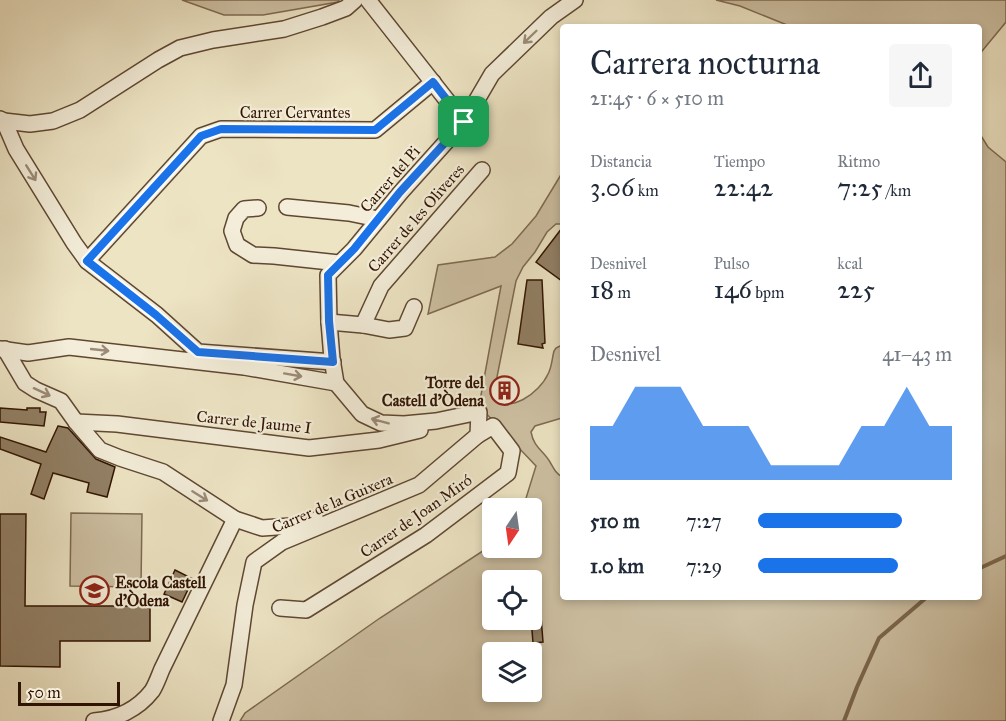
<!DOCTYPE html>
<html lang="es">
<head>
<meta charset="utf-8">
<style>
	body { margin:0; font-family:"IM FELL Great Primer",serif; background:#f6f6f7; color:#1f2937; height:100vh; display:flex; flex-direction:column; font-size:22px; white-space:nowrap }
	* { box-sizing:border-box; margin:0 }
	p { font-size:20px; color:#747a83 }
	.icon { flex:none; width:33px; height:33px; fill:none; stroke:currentColor; stroke-width:2; stroke-linecap:round; stroke-linejoin:round }
	.map { position:relative; flex:1; overflow:hidden }
	.side { position:absolute; left:560px; top:24px; width:422px; height:576px; display:flex; flex-direction:column; background:#fff; border-radius:6px; box-shadow:0 3px 9px #0003 }
	.side>* { flex:none }
	.needle { width:39px; rotate:193deg }
	.fabs { position:absolute; left:482px; top:498px; display:grid; gap:12px }
	.fabs a { display:grid; place-items:center; width:60px; height:60px; border-radius:6px; background:#fff; box-shadow:0 3px 9px #0003; font-size:30px }
	.scale { position:absolute; left:18px; bottom:15px; width:102px; box-sizing:border-box; padding-left:6px; border:3px solid #301301; border-top:0; font-size:16px; line-height:21px; white-space:nowrap; color:#301301; -webkit-text-stroke:4px #f3edd9; paint-order:stroke }
	.pin { position:absolute; display:grid; place-items:center; width:51px; height:51px; color:#fff; margin:-26px; border-radius:12px; box-shadow:0 3px 9px #0006 }
	.round { display:grid; place-items:center; flex:none; width:63px; height:63px; border-radius:6px; background:#f6f6f7 }
	.overview { display:flex; align-items:center; justify-content:space-between; height:102px; padding:0 30px }
	h1 { font-size:33px; font-weight:600; line-height:45px }
	.stats { display:grid; grid-template-columns:repeat(3,1fr); gap:9px; height:102px; padding:6px 30px }
	.stats div { display:grid; align-content:center }
	.stats b { font-size:26px; font-weight:600 }
	.stats small { font-size:16px; font-weight:400 }
	.stats p { font-size:16px }
	.chart { height:168px; padding:12px 30px }
	.chart p { display:flex; justify-content:space-between }
	.chart svg { width:100%; height:108px; margin-top:6px; fill:#1a73e8; opacity:.7 }
	ul { padding:0 30px; list-style:none; font-size:20px }
	li { display:grid; grid-template-columns:96px 72px 1fr; align-items:center; height:45px }
	li i { height:15px; border-radius:8px; background:#1a73e8 }
	.map>svg:first-child { display:block }
</style>
</head>
<body>
<div class="map">
<svg width="1006" height="721" viewBox="0 0 1006 721">
	<rect width="100%" height="100%" fill="#ede4c4"/>
	<filter id="stains"><feTurbulence type="fractalNoise" baseFrequency=".00333" numOctaves="4"/><feColorMatrix values="0 0 0 0 .2 0 0 0 0 .09 0 0 0 0 .02 0 0 0 .5 -.17"/></filter>
	<radialGradient id="worn" r=".72"><stop offset=".6" stop-color="#630" stop-opacity="0"/><stop offset="1" stop-color="#630" stop-opacity=".3"/></radialGradient>
	<g fill="#cdc0a3" stroke="#7e6a52" stroke-width="1.5" fill-rule="evenodd">
		<polygon points="182,0 339,0 338,2 263,15 224,15"/>
		<polygon points="716,0 1006,0 1006,22 978,56 978,27 792,27 740,6"/>
		<path d="M978 131 988 147 1006 162V721H240L245 713 380 618 492 545V548H531V508H523L536 466 479 406 501 286 428 314 438 265 495 257 512 244 536 216 562 173V224H556L547 232 535 252 523 267 516 281 497 377 492 395C508 417 540 392 548 374 552 367 552 358 554 351L556 348 562 345V418L535 426 531 432C534 448 543 450 550 462 554 469 555 472 562 477V597H978ZM492 580H531V620H492ZM492 652H531V692H492Z"/>
		<polygon points="71,513 142,514 141,587 70,586"/>
	</g>
	<g fill="none" stroke-linecap="round" stroke-linejoin="round">
		<g stroke="#7b664e" stroke-width="4">
			<polyline points="978,569 1006,556"/>
			<polyline points="844,721 857,687 879,638 927,597"/>
		</g>
	</g>
	<g fill="#928066" stroke="#301301" stroke-width="1.5">
		<polygon points="562,228 562,281 536,262"/>
		<polygon points="527,280 542,280 545,343 542,344 543,348 518,344"/>
		<circle cx="505" cy="391" r="8"/>
		<polygon points="0,408 27,410 27,408 40,408 40,412 46,412 44,426 0,422"/>
		<polygon points="58,426 68,428 96,459 115,467 107,497 87,492 89,483 53,473 44,499 31,494 41,464 0,449 0,437 46,452"/>
		<polygon points="0,514 26,514 25,606 150,606 150,641 60,641 60,667 0,666"/>
		<polygon points="175,570 193,579 182,602 164,594"/>
		<polygon points="531,591 539,591 543,642 533,643 531,618"/>
	</g>
	<g fill="none" stroke-linecap="round" stroke-linejoin="round">
		<defs>
			<g id="minor">
				<polyline points="368,0 464,122"/>
				<polyline points="0,119 4,121 30,124 53,121 80,110 158,60 180,48 213,40 284,29 322,17 346,8 355,0"/>
				<polyline points="4,121 16,149 74,243 87,261 157,315 198,352 333,362"/>
				<polyline points="287,207 349,213 378,219"/>
				<polyline points="258,208 244,209 236,218 232,231 237,245 253,255 274,256 339,263"/>
				<polyline points="87,261 201,136 221,129 375,130 433,82"/>
				<polyline points="329,322 363,325 381,286 482,170"/>
				<polyline points="363,325 389,330 405,328 414,307"/>
				<polyline points="0,349 28,353 69,347 244,367 336,383"/>
				<polyline points="5,349 25,383 36,390 61,401 76,422 100,450 120,458 163,472 235,519 262,528 291,526 316,520"/>
				<polyline points="76,422 117,424 309,448 379,440 420,430"/>
				<polyline points="280,608 306,610 426,535 508,473 512,451 493,426 478,435"/>
				<path d="M94 721C117 719 138 709 152 691 156 685 159 676 162 669L235 519"/>
				<polyline points="221,721 234,685 245,605 254,562 282,542 419,485 478,435 479,412 436,421 404,424 381,423 362,414 336,383 332,359 329,322 328,275 354,249 401,192 464,122 492,74 551,17 575,0"/>
			</g>
		</defs>
		<use href="#minor" stroke="#5f4732" stroke-width="18"/>
		<use href="#minor" stroke="#f3edd9" stroke-width="15"/>
	</g>
	<defs><path id="oneway-shaft" d="M-6 0H5M1.5-3L5.5 0L1.5 3" fill="none" stroke-width="1.6" stroke-linecap="round" stroke-linejoin="round" transform="scale(1.5)"/></defs>
	<g stroke="#9b8b78">
		<use href="#oneway-shaft" transform="translate(530 37) rotate(136)"/>
		<use href="#oneway-shaft" transform="translate(31 173) rotate(58)"/>
		<use href="#oneway-shaft" transform="translate(100 350) rotate(6)"/>
		<use href="#oneway-shaft" transform="translate(293 375) rotate(10)"/>
		<use href="#oneway-shaft" transform="translate(42 392) rotate(25)"/>
		<use href="#oneway-shaft" transform="translate(380 421) rotate(-165)"/>
		<use href="#oneway-shaft" transform="translate(200 496) rotate(32)"/>
	</g>
	<g fill="none" stroke-linecap="round" stroke-linejoin="round">
		<defs>
			<polygon id="route" points="433,82 464,122 400,192 354,249 328,275 329,321 333,362 198,352 156,315 87,261 201,136 221,129 375,130"/>
		</defs>
		<use href="#route" stroke="#fff" stroke-width="12"/>
		<use href="#route" stroke="#1a73e8" stroke-width="8"/>
	</g>
	<defs>
		<symbol id="building-ring" viewBox="-11 -11 22 22"><circle r="9.5" fill="#f3edd9" stroke="#8f2418" stroke-width="1.5"/><path d="M-4-6H4V6H1V3H-1V6H-4ZM-2.5-4.3h1.7v1.8h-1.7ZM.8-4.3h1.7v1.8H.8ZM-2.5-1h1.7V.8h-1.7ZM.8-1h1.7V.8H.8Z" fill="#8f2418"/></symbol>
		<symbol id="school-ring" viewBox="-11 -11 22 22"><circle r="9.5" fill="#f3edd9" stroke="#8f2418" stroke-width="1.5"/><path d="M0-5L7-2L0 1L-7-2ZM-4 1L0 2.5L4 1V4Q0 6-4 4Z" fill="#8f2418"/></symbol>
	</defs>
	<g fill-rule="evenodd">
		<use href="#building-ring" x="488" y="374" width="33" height="33"/>
		<use href="#school-ring" x="78" y="574" width="33" height="33"/>
	</g>
	<g text-anchor="middle" dominant-baseline="central" stroke-width="4.5" stroke-linejoin="round" paint-order="stroke">
		<g font-size="16" fill="#301301" stroke="#f3edd9">
			<text x="295" y="112">Carrer Cervantes</text>
			<text transform="translate(390 179) rotate(-49)">Carrer del Pi</text>
			<text transform="translate(416 218) rotate(-49)">Carrer de les Oliveres</text>
			<text transform="translate(254 422) rotate(6)">Carrer de Jaume I</text>
			<text transform="translate(332 503) rotate(-23)">Carrer de la Guixera</text>
			<text transform="translate(416 516) rotate(-35)">Carrer de Joan Miró</text>
		</g>
		<g font-size="16" font-weight="bold" fill="#301301" stroke="#f3edd9" text-anchor="end">
			<text x="484" y="382">Torre del<tspan x="484" dy="18">Castell d'Òdena</tspan></text>
			<text x="115" y="582" text-anchor="start">Escola Castell<tspan x="115" dy="18">d'Òdena</tspan></text>
		</g>
	</g>
	<rect width="100%" height="100%" filter="url(#stains)"/>
	<rect width="100%" height="100%" fill="url(#worn)"/>
</svg>
<div class="fabs">
<a><svg class="needle" viewBox="-14 -14 28 28"><path d="M0-13l5 13h-10z" fill="#e53935"/><path d="M0 13l5-13h-10z" fill="#747a83"/></svg></a>
<a><svg class="icon" aria-label="locate" viewBox="0 0 24 24"><circle cx="12" cy="12" r="6"/><path d="M12 2v4M12 18v4M2 12h4M18 12h4"/></svg></a>
<a><svg class="icon" aria-label="layers" viewBox="0 0 24 24"><path d="M12 4l9 5-9 5-9-5zM3 14l9 5 9-5"/></svg></a>
</div>
<div class="scale">50 m</div>
<div class="pin" style="left:464px;top:122px;background:#1e9e55"><svg class="icon" aria-label="arrive" viewBox="0 0 24 24"><path d="M6 21V4h12l-3 4 3 4H6"/></svg></div>
<section class="side">
<div class="overview"><div><h1>Carrera nocturna</h1><p>21:45 · 6 × 510 m</p></div><a class="round"><svg class="icon" aria-label="share" viewBox="0 0 24 24"><path d="M12 15V3M7 8l5-5 5 5M5 13v7h14v-7"/></svg></a></div>
<div class="stats">
<div><p>Distancia</p><b>3.06<small> km</small></b></div>
<div><p>Tiempo</p><b>22:42</b></div>
<div><p>Ritmo</p><b>7:25<small> /km</small></b></div>
</div>
<div class="stats">
<div><p>Desnivel</p><b>18<small> m</small></b></div>
<div><p>Pulso</p><b>146<small> bpm</small></b></div>
<div><p>kcal</p><b>225</b></div>
</div>
<div class="chart"><p><span>Desnivel</span>41–43 m</p>
<svg viewBox="0 0 160 44" preserveAspectRatio="none"><path d="M0 44V22L10 22L20 6L30 6L40 6L50 22L60 22L70 22L80 38L90 38L100 38L110 38L120 22L130 22L140 6L150 22L160 22V44z"/></svg>
</div>
<ul>
<li><b>510 m</b>7:27<i style="width:74%"></i></li>
<li><b>1.0 km</b>7:29<i style="width:72%"></i></li>
</ul>
</section>
</div>
</body>
</html>
